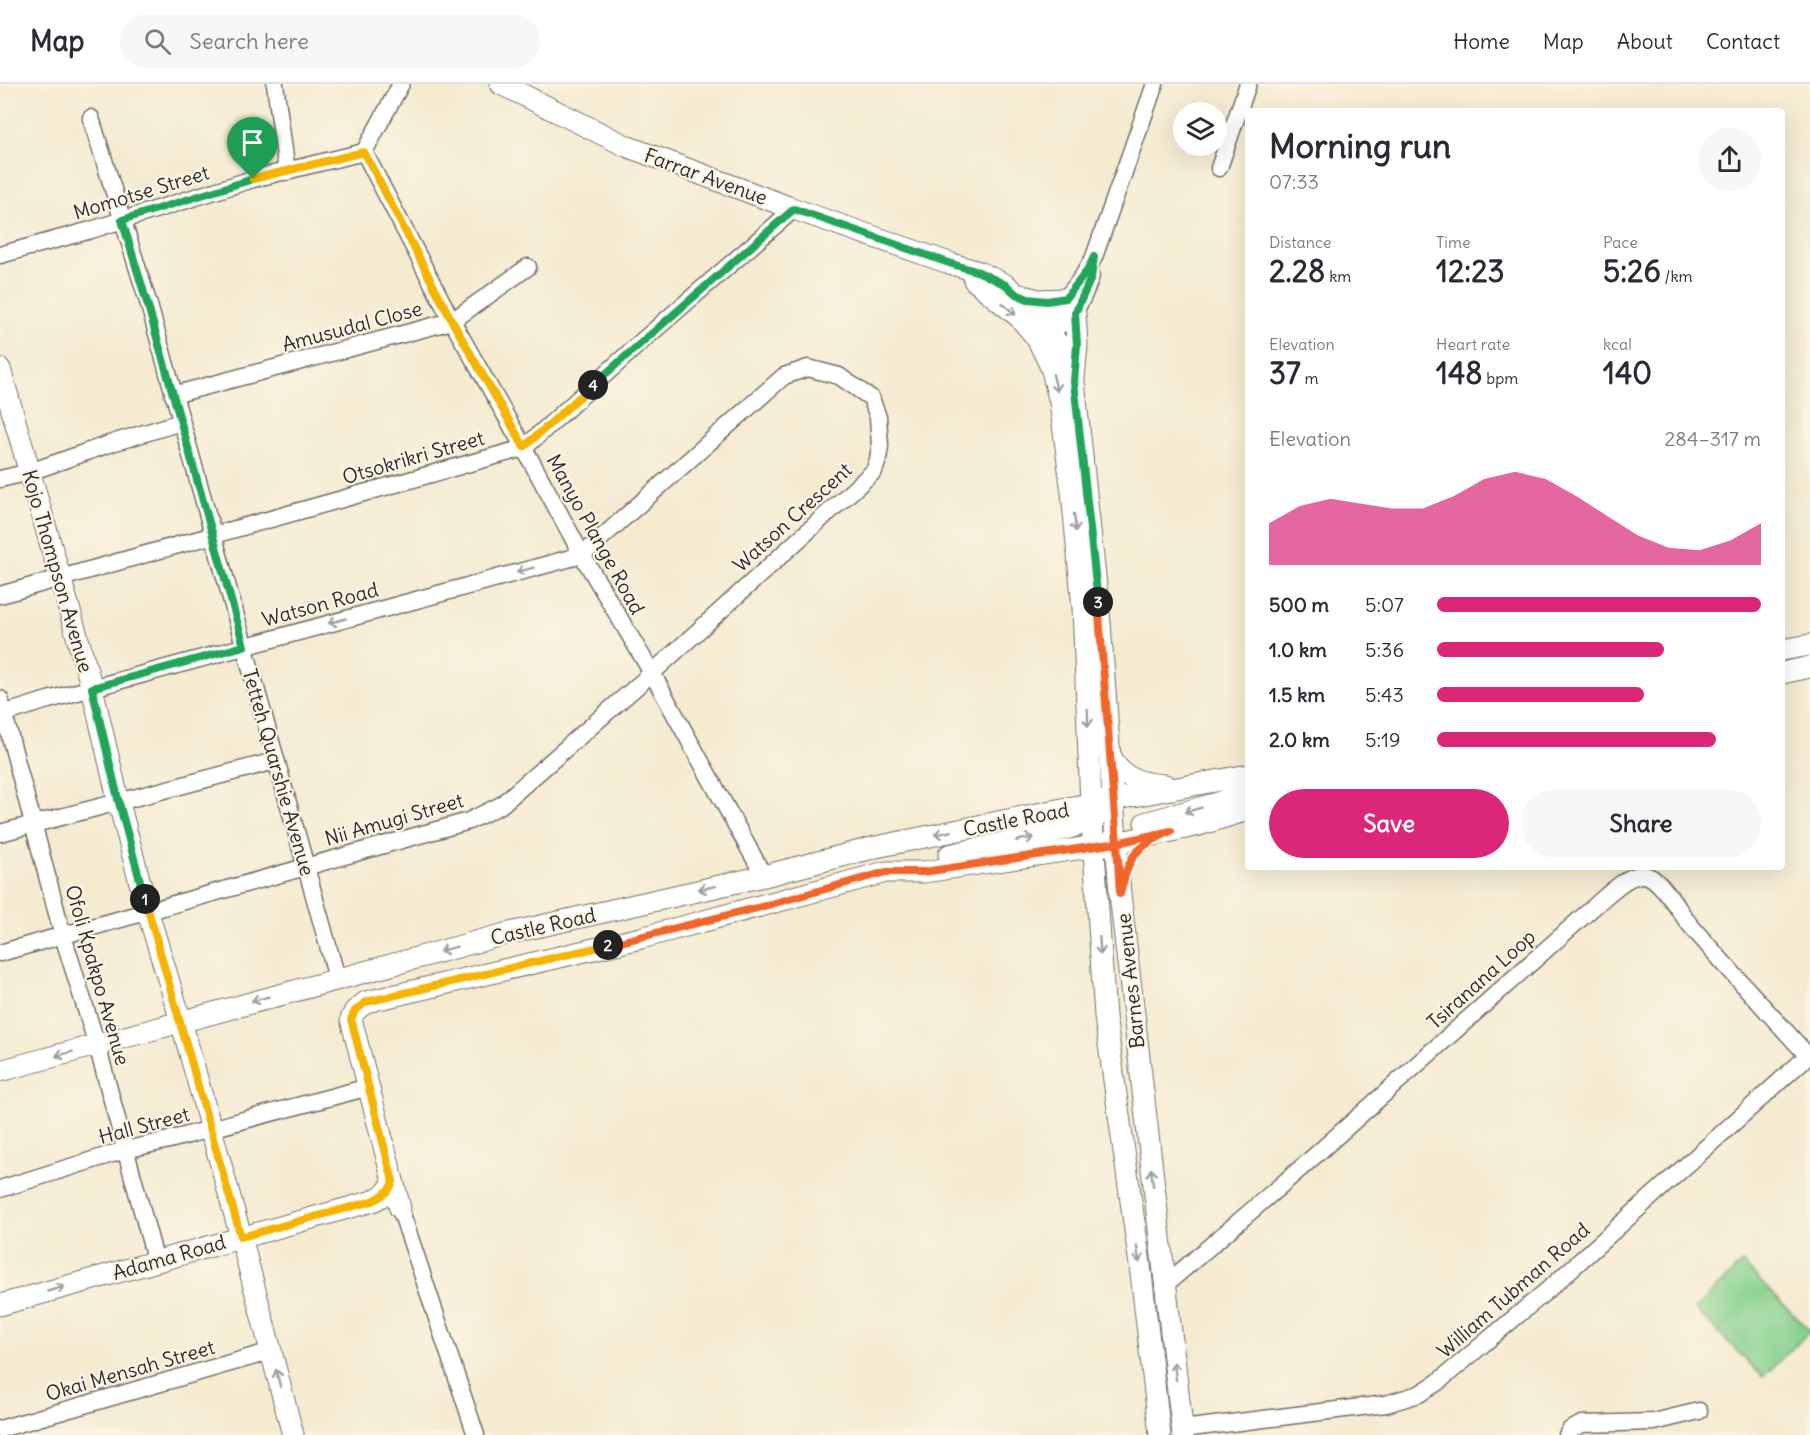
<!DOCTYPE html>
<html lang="en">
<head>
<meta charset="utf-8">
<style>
	body { margin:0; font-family:Delius,sans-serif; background:#f7f7f7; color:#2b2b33; height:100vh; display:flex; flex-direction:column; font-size:22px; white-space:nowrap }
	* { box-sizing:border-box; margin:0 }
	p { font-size:20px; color:#7c7c81 }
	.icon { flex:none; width:33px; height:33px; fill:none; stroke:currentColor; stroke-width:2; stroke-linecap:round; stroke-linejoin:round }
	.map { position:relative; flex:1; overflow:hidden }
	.side { position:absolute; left:1245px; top:24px; width:540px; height:762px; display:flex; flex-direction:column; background:#fff; border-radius:6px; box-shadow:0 6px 24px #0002 }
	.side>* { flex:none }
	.buttons { position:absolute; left:1173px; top:18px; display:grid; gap:12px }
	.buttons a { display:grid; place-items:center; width:54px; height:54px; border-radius:50%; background:#fff; box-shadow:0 6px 24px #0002; font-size:30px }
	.pin { position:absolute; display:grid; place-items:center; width:51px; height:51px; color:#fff; margin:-62px -26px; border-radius:50% 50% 50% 0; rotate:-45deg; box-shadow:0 0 6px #0007 }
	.pin .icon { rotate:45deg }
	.km { position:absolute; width:30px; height:30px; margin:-15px; border-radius:50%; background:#222; color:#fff; font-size:16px; line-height:30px; text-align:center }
	.round { display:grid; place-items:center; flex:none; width:63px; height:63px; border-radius:32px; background:#f7f7f7 }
	.overview { display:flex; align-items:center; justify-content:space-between; height:102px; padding:0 24px }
	h1 { font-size:33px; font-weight:800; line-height:45px }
	.figures { display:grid; grid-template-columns:repeat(3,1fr); gap:9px; height:102px; padding:6px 24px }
	.figures div { display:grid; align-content:center }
	.figures b { font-size:30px; font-weight:800 }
	.figures small { font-size:16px; font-weight:400 }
	.figures p { font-size:16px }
	.chart { height:168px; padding:12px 24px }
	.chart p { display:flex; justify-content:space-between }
	.chart svg { width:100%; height:108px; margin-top:6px; fill:#db2777; opacity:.7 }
	.action { display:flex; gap:12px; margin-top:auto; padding:12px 24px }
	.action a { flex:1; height:69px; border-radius:36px; background:#db2777; color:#fff; font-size:24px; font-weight:800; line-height:69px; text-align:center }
	.action a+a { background:#f7f7f7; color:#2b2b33 }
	ul { padding:0 24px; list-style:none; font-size:20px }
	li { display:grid; grid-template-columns:96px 72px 1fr; align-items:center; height:45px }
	li i { height:15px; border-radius:8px; background:#db2777 }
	header { display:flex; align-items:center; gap:36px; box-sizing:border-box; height:84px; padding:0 30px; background:#fff; border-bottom:2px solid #e1e1e2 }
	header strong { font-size:28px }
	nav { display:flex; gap:33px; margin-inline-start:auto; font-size:21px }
	.search { width:420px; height:54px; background:#f7f7f7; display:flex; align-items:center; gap:15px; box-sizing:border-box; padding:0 21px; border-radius:33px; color:#7c7c81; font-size:22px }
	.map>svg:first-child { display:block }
</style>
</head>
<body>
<header>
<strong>Map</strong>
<div class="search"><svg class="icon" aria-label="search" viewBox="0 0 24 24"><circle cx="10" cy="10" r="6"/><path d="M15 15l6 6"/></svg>Search here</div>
<nav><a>Home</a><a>Map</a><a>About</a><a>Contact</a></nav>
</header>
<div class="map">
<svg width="1810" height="1351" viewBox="0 0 1810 1351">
	<rect width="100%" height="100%" fill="#fcf5e5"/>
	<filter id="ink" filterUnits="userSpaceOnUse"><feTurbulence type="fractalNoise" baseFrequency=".0167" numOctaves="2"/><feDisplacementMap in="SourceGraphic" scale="12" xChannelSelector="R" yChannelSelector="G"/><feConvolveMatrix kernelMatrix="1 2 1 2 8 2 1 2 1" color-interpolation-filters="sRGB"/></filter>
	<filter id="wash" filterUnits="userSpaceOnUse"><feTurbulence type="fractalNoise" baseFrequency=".008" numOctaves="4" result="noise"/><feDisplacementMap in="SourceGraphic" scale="24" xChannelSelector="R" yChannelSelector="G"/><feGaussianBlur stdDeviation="1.35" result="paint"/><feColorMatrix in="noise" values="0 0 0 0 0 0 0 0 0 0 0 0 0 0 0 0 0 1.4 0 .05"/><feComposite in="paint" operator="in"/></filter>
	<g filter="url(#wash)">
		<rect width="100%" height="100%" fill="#f4ebd1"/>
		<polygon fill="#88d28e" stroke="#5a7e5c" stroke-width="1.5" points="1742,1179 1810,1247 1763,1293 1695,1225"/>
	</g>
	<g filter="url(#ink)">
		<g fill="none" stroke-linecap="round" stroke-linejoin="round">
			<defs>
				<g id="minor">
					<polyline points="275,0 287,88"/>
					<polyline points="91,34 149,221 337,894"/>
					<polyline points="364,68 452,237 524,364 582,471 652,589 764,792"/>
					<polyline points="364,68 401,0"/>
					<polyline points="1219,84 1248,0"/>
					<polyline points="0,171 91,146 253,95 364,68"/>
					<path d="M1034 244C1059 224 1079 202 1094 173L1155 0"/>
					<path d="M1038 253C1071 239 1080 225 1091 192"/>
					<polyline points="173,311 452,237 528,183"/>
					<polyline points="0,395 30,388 109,360 181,338"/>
					<polyline points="0,511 524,364 642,257 794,125"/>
					<polyline points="0,615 63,852 97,961 156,1178"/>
					<polyline points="0,631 48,616 582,471 784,292 808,284 839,292 871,314 878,333 880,362 878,376 874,387 652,589 501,721 469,737 0,869"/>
					<polyline points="0,749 275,677"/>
					<polyline points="0,1105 125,1066 169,1056 369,1003"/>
					<polyline points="400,1124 476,1351"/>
					<path d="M1165 1201 1301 1084 1606 812C1617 803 1635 785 1650 793 1663 799 1681 830 1691 842 1729 886 1769 929 1808 972"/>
					<polyline points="0,1345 272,1267"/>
					<polyline points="1182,1345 1386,1320 1419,1310 1438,1298 1550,1204 1810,970"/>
					<polyline points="1567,1351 1570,1346 1582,1340 1654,1338 1699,1327"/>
				</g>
				<g id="major">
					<polyline points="501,0 626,62 794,125 952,180 979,188 1006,201 1034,227 1058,260 1074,298 1100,539 1120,810 1183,1351"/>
					<polyline points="974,196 1019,233 1037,254 1051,283 1060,318 1072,408 1083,524 1091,721 1105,932 1140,1181 1160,1351"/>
					<polyline points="1017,210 1038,216 1067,215"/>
					<polyline points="0,285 92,604 119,719 148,829 181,937 241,1153 293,1351"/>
					<polyline points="1074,294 1077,261 1075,229"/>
					<polyline points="1782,566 1810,561"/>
					<polyline points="1782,589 1810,583"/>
					<path d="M1110 670C1119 695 1140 699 1165 701"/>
					<polyline points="1145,739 1218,719 1248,707"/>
					<polyline points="949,771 1069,744 1092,737 1102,728"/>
					<polyline points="0,987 505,850 764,792 876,763 1062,725 1248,691"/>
					<polyline points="400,1124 351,935 355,927 366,918 641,854 886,788 924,788 1117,759 1199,741 1248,726"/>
					<path d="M0 1221 373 1117C382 1112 390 1108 393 1097"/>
				</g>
			</defs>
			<use href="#minor" stroke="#716e65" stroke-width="19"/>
			<use href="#major" stroke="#716e65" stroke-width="23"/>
			<use href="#minor" stroke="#fff" stroke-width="16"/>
			<use href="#major" stroke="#fff" stroke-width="21"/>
		</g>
		<defs><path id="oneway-shaft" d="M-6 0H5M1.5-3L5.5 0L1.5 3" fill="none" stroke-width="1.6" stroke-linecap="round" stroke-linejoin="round" transform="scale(1.5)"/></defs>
		<g stroke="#a0a0a0">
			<use href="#oneway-shaft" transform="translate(1009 225) rotate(42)"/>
			<use href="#oneway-shaft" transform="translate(1055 299) rotate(76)"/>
			<use href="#oneway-shaft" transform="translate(1075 439) rotate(84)"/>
			<use href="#oneway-shaft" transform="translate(525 486) rotate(165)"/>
			<use href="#oneway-shaft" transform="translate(337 537) rotate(165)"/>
			<use href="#oneway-shaft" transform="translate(1088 634) rotate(88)"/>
			<use href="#oneway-shaft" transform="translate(1193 726) rotate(165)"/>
			<use href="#oneway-shaft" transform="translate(943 749) rotate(168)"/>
			<use href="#oneway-shaft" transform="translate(1025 755) rotate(-12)"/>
			<use href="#oneway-shaft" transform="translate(707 804) rotate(167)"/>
			<use href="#oneway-shaft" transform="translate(1100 862) rotate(86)"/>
			<use href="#oneway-shaft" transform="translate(448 865) rotate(165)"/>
			<use href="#oneway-shaft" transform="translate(260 915) rotate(165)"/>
			<use href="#oneway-shaft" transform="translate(64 970) rotate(165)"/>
			<use href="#oneway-shaft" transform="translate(1152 1093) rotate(-97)"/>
			<use href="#oneway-shaft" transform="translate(1138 1170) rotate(82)"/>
			<use href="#oneway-shaft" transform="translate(56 1205) rotate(-16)"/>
			<use href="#oneway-shaft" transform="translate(1175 1287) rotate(-97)"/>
			<use href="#oneway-shaft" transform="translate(278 1294) rotate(-104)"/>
		</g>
	</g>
	<g fill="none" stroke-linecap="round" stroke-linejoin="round" filter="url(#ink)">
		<defs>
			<polyline id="split-1" points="145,815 119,719 92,604 244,562 148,222 122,136 253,95"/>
			<path id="split-2" d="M145 815 241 1153 373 1117C382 1112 390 1108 393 1097L351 935 355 927 366 918 608 861"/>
			<path id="split-3" d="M608 861 757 824 886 788H924L1117 759 1120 810C1131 768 1133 766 1171 747L1117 759 1098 518"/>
			<polyline id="split-4" points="593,301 794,125 952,180 979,188 1006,201 1016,210 1028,215 1047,217 1066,214 1087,187 1094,173 1091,194 1075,229 1077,261 1074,298 1098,518"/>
			<polyline id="split-5" points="253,95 364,68 452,237 524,363 593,301"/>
		</defs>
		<use href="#split-1" stroke="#fff" stroke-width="12"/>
		<use href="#split-2" stroke="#fff" stroke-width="12"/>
		<use href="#split-3" stroke="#fff" stroke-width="12"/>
		<use href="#split-4" stroke="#fff" stroke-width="12"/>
		<use href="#split-5" stroke="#fff" stroke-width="12"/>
		<use href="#split-1" stroke="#22a559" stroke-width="8"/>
		<use href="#split-2" stroke="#f5b400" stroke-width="8"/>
		<use href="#split-3" stroke="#f0652b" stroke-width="8"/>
		<use href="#split-4" stroke="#22a559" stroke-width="8"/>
		<use href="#split-5" stroke="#f5b400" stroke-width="8"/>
	</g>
	<g text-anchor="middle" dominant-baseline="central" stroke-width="4.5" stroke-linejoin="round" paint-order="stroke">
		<g font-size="20" fill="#2b2b2b" stroke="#fcf5e5">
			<text transform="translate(706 92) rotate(20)">Farrar Avenue</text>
			<text transform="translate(141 108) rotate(-17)">Momotse Street</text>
			<text transform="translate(352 242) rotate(-15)">Amusudal Close</text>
			<text transform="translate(413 373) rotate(-16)">Otsokrikri Street</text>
			<text transform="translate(792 433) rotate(-42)">Watson Crescent</text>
			<text transform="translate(596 450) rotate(61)">Manyo Plange Road</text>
			<text transform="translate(58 487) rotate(74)">Kojo Thompson Avenue</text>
			<text transform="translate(320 520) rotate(-15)">Watson Road</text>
			<text transform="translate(279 688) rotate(74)">Tetteh Quarshie Avenue</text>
			<text transform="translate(394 735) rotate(-16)">Nii Amugi Street</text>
			<text transform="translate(1016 735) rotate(-11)">Castle Road</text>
			<text transform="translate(543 842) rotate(-13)">Castle Road</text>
			<text transform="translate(98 891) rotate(74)">Ofoli Kpakpo Avenue</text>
			<text transform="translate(1481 895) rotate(-42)">Tsiranana Loop</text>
			<text transform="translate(1130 897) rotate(-96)">Barnes Avenue</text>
			<text transform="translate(144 1041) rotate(-15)">Hall Street</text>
			<text transform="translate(169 1173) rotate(-16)">Adama Road</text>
			<text transform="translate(1513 1206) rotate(-41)">William Tubman Road</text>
			<text transform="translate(130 1286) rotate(-16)">Okai Mensah Street</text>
		</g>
	</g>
</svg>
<div class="buttons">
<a><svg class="icon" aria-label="layers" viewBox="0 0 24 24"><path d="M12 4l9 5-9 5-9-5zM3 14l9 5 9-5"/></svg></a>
</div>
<div class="pin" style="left:253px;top:95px;background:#1e9e55"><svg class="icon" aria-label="arrive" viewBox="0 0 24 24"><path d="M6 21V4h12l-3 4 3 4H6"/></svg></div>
<b class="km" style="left:145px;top:815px">1</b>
<b class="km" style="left:608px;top:861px">2</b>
<b class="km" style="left:1098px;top:518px">3</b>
<b class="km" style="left:593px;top:301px">4</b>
<section class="side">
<div class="overview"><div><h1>Morning run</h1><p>07:33</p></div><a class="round"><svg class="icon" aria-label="share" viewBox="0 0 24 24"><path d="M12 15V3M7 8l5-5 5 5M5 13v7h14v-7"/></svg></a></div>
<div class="figures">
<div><p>Distance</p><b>2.28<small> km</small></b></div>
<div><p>Time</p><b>12:23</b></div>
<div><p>Pace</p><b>5:26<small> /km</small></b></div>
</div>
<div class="figures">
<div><p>Elevation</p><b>37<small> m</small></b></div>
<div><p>Heart rate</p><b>148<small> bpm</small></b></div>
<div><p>kcal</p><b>140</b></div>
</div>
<div class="chart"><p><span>Elevation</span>284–317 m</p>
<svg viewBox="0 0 160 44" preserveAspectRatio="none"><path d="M0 44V27L10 20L20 17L30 19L40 21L50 21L60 16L70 9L80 6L90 9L100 16L110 24L120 32L130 37L140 38L150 34L160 27V44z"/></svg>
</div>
<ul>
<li><b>500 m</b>5:07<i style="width:100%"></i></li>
<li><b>1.0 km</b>5:36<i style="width:70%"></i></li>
<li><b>1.5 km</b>5:43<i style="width:64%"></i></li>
<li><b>2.0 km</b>5:19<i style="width:86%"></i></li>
</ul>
<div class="action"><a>Save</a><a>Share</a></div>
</section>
</div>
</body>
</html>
